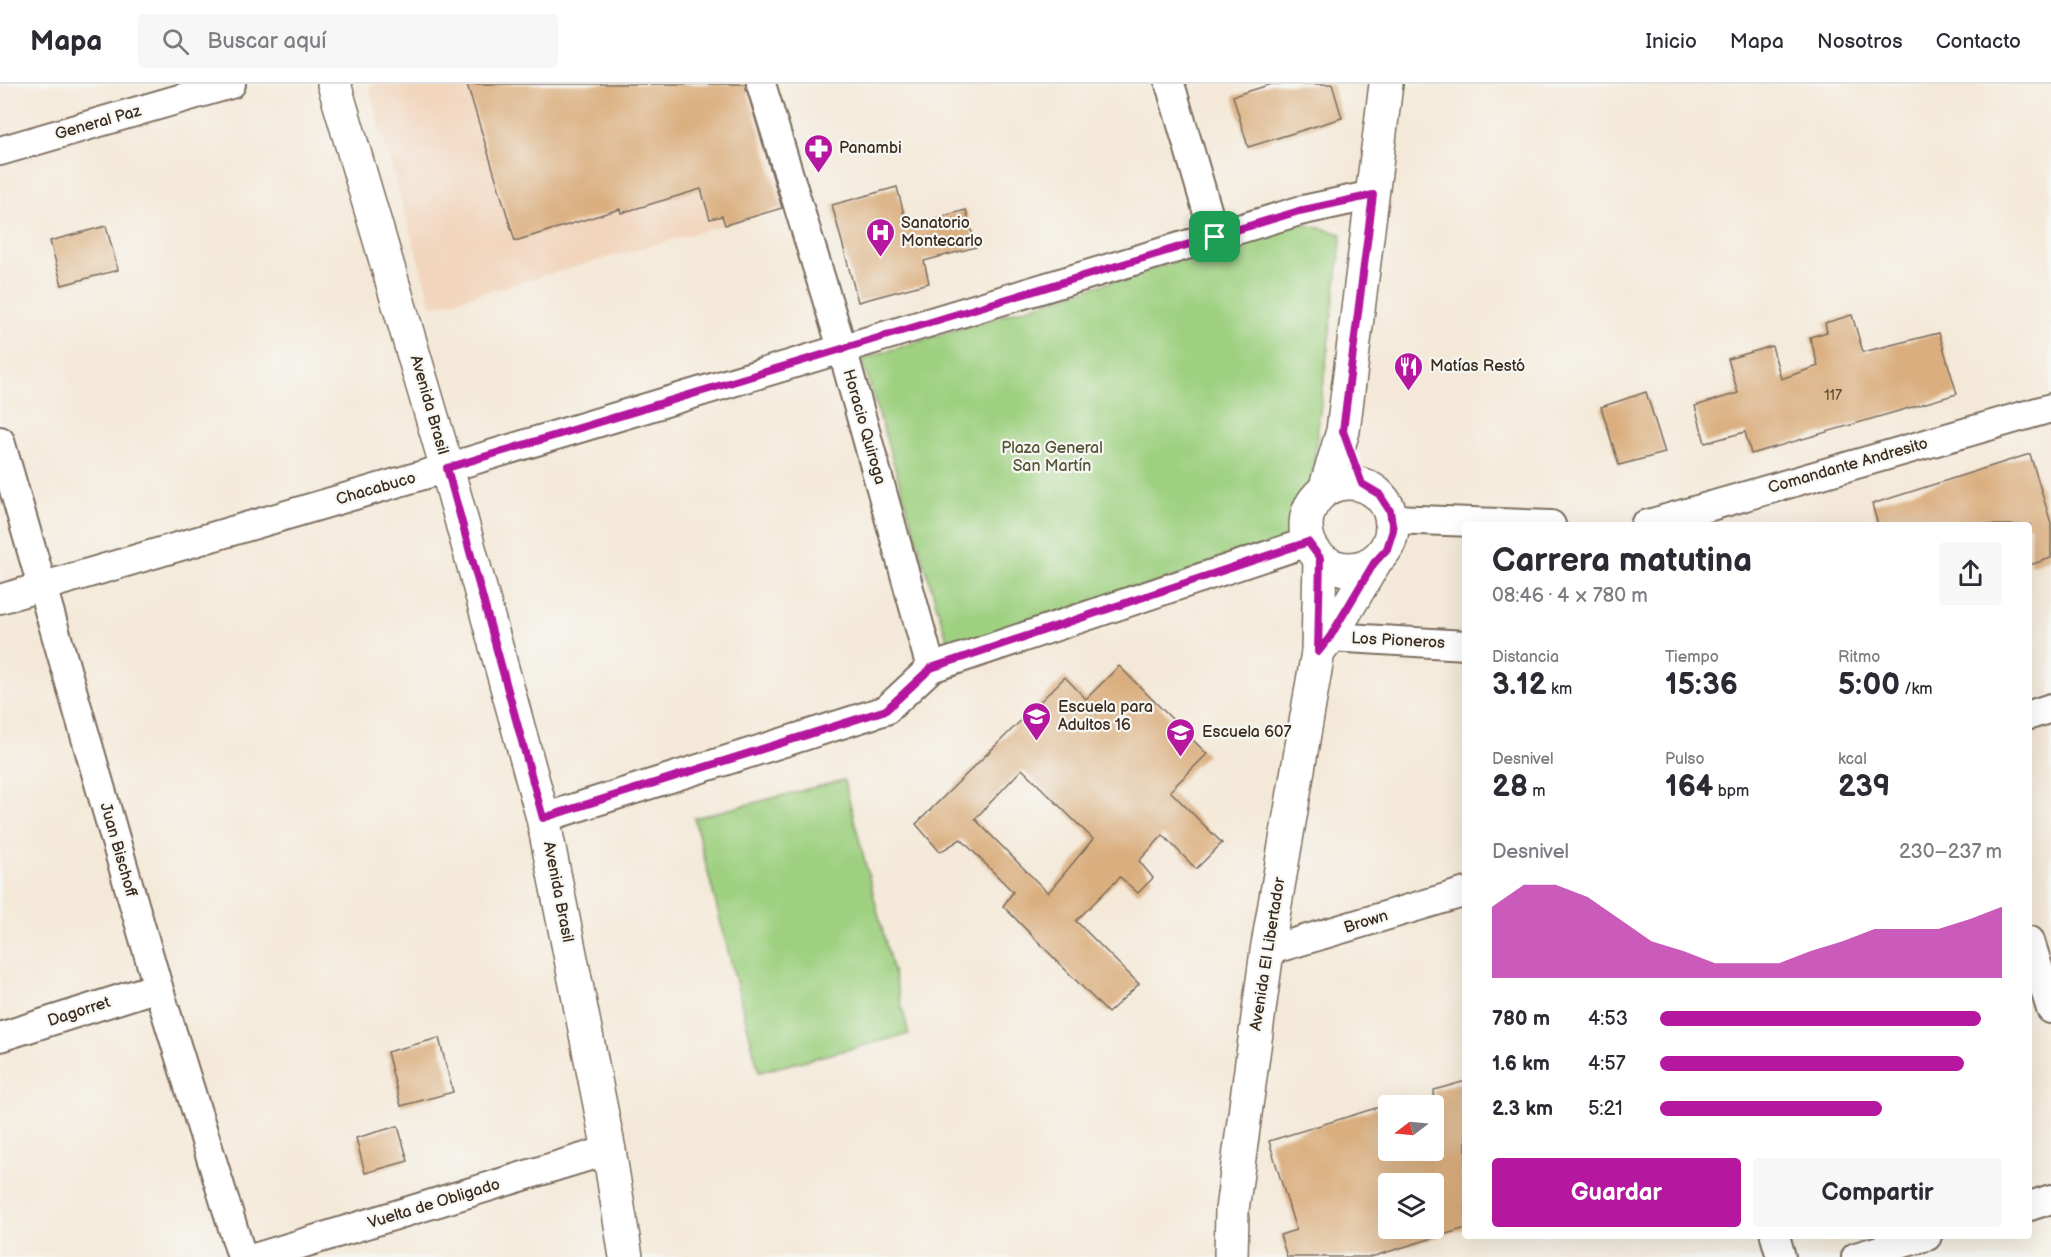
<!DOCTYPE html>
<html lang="es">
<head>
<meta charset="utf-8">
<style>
	body { margin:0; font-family:"Balsamiq Sans",sans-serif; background:#f7f7f7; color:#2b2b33; height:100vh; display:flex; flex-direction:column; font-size:22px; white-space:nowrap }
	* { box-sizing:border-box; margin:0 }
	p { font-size:20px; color:#7c7c81 }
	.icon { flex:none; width:33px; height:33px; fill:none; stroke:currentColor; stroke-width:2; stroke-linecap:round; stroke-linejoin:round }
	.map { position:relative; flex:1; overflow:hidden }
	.sheet { position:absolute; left:1462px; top:438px; width:570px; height:717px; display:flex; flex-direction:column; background:#fff; border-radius:6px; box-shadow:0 6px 24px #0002 }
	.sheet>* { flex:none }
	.needle { width:39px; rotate:254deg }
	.buttons { position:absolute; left:1378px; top:1011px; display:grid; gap:12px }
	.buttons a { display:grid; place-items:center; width:66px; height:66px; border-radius:6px; background:#fff; box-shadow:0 6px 24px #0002; font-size:30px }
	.pin { position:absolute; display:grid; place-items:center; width:51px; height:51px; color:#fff; margin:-26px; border-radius:12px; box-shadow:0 3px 9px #0006 }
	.round { display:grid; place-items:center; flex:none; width:63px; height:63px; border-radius:6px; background:#f7f7f7 }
	.headline { display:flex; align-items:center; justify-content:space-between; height:102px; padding:0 30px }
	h1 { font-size:33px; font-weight:800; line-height:45px }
	.figures { display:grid; grid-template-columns:repeat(3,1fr); gap:9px; height:102px; padding:6px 30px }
	.figures div { display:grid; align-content:center }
	.figures b { font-size:30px; font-weight:800 }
	.figures small { font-size:16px; font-weight:400 }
	.figures p { font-size:16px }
	.chart { height:168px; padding:12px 30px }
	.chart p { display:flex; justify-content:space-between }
	.chart svg { width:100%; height:108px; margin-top:6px; fill:#b5179e; opacity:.7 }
	.button { display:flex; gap:12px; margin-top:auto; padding:12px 30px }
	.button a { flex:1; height:69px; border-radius:6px; background:#b5179e; color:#fff; font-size:24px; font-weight:800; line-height:69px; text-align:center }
	.button a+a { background:#f7f7f7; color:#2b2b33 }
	ul { padding:0 30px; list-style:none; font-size:20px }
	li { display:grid; grid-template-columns:96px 72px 1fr; align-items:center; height:45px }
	li i { height:15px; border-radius:8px; background:#b5179e }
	header { display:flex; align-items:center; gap:36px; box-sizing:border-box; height:84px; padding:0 30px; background:#fff; border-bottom:2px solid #e1e1e2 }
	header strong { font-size:28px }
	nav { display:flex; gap:33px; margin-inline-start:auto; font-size:21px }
	.search { width:420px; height:54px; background:#f7f7f7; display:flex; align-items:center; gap:15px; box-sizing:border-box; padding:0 21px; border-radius:6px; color:#7c7c81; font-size:22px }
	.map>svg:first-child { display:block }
</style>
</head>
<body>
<header>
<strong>Mapa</strong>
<div class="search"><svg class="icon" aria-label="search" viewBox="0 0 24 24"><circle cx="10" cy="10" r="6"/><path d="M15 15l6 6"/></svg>Buscar aquí</div>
<nav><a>Inicio</a><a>Mapa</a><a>Nosotros</a><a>Contacto</a></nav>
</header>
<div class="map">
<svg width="2051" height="1173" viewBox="0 0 2051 1173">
	<rect width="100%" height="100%" fill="#f6f6f2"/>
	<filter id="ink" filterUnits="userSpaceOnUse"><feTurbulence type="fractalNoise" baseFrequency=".0167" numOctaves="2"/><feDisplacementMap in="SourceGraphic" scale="12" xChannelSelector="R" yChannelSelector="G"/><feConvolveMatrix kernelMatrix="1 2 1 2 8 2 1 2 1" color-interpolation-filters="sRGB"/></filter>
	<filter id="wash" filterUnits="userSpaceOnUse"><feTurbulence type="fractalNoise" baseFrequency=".008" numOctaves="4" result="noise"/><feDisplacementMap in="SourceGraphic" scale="24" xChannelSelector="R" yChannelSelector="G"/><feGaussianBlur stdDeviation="1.35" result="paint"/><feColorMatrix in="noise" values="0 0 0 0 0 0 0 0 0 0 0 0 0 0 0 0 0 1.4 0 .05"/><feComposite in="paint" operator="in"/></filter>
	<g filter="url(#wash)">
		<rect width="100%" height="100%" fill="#f4e9d8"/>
		<polygon fill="#f2d5bd" points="371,0 748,0 785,124 432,223 370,9"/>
		<g fill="#9ed080" stroke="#6c7d4f" stroke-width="1.5">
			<polygon points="1301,139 1342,150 1311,401 1282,458 950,565 862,275"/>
			<polygon points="844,696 909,950 759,988 694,734"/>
		</g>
		<g id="blocks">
			<g fill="#daae7e" fill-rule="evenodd">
				<polygon points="467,0 745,0 782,124 725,141 722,132 710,135 701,105 621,129 620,125 515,157"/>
				<polygon points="1272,0 1332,0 1342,34 1248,63 1233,12"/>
				<polygon points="897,103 907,142 966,126 976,163 924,177 929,199 858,218 832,121"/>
				<polygon points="106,142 118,186 62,201 50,157"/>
				<polygon points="1852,231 1863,268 1939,249 1957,310 1751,370 1745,348 1705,359 1695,322 1738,309 1728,275 1772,262 1781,295 1818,282 1810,253 1827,248 1825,239"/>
				<polygon points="1646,308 1665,369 1619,381 1601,323"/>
				<polygon points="2030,370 2051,439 2051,474 2030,481 2030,441 1878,441 1872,420"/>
				<path d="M1119 582 1207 670 1170 707 1222 759 1196 785 1163 751 1139 777 1153 794 1138 809 1120 793 1076 837 1139 900 1108 929 1003 822 1013 808 961 755 940 768 916 740 1065 593 1086 615ZM1022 685 1093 755 1048 809 975 735Z"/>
				<polygon points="439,954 453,1008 401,1022 387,968"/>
				<path d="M1466 997V1144L1371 1173H1287L1280 1151 1296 1146 1269 1057 1389 1020V1066H1434V1006ZM1389 1100H1434V1144H1389Z"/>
				<polygon points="398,1042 408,1077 365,1089 356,1054"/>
			</g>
		</g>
	</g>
	<g filter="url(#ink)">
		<use href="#blocks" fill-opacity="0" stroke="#7c6d5f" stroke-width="1.5"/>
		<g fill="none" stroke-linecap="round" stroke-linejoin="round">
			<defs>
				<g id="minor">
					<polyline points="761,0 842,264 931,584"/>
					<polyline points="1170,0 1215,153"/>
					<polyline points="0,67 231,0"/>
					<polyline points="0,357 158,903 242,1173"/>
					<polyline points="1392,435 1551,441"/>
					<polyline points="1645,441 2051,324"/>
					<polyline points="0,515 447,384 1299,127 1373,111"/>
					<polyline points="1330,553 1466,561"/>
					<polyline points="2030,631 2051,624"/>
					<polyline points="543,734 886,626 931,584 1308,458"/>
					<polyline points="2030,857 2051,925"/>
					<polyline points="1267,867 1466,808"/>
					<polyline points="0,953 158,903"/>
					<polyline points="2030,1122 2051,1115"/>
					<polyline points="1775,1152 1781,1173"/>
					<polyline points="258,1173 609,1066"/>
					<polyline points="1856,1173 1927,1152"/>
				</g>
				<g id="major">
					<polyline points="334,0 447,384 543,734 609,1066 626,1173"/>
					<circle cx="1349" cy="442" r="43"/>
					<polyline points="1325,406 1343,347 1386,0"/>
					<polyline points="1318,568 1330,553 1374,479"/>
					<polyline points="1231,1173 1232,1126 1267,867 1318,568 1320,475"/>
				</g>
			</defs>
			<use href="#minor" stroke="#7c6d5f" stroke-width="32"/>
			<use href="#major" stroke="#7c6d5f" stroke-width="36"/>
			<use href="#minor" stroke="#fff" stroke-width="28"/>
			<use href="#major" stroke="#fff" stroke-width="33"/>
		</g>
	</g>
	<g fill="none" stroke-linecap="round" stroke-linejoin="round" filter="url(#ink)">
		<defs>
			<polygon id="route" points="1373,111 1343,347 1362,400 1379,410 1390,427 1393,446 1387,465 1374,479 1330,553 1318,568 1320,474 1308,458 931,584 886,626 543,734 447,384 1299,127"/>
		</defs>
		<use href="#route" stroke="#fff" stroke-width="12"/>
		<use href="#route" stroke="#b5179e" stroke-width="8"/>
	</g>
	<defs>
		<symbol id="pharmacy-pin" viewBox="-11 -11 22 30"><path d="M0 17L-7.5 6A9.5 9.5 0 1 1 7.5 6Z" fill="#b5179e" stroke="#f6f6f2"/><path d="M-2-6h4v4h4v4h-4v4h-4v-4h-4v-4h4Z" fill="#fff"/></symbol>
		<symbol id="hospital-pin" viewBox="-11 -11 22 30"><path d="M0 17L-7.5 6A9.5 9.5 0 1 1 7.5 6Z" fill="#b5179e" stroke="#f6f6f2"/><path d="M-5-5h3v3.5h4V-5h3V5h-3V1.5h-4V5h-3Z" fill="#fff"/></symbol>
		<symbol id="restaurant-pin" viewBox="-11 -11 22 30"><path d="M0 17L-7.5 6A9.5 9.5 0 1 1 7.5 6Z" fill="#b5179e" stroke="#f6f6f2"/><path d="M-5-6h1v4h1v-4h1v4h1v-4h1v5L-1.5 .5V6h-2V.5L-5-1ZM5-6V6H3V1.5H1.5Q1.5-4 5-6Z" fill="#fff"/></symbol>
		<symbol id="school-pin" viewBox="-11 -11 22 30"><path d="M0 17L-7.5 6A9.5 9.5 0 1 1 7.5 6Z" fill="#b5179e" stroke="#f6f6f2"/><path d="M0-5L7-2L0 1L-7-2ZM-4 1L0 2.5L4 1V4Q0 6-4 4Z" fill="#fff"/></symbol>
	</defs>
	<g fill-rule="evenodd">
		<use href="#pharmacy-pin" x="802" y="48" width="33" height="45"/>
		<use href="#hospital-pin" x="864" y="132" width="33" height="45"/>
		<use href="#restaurant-pin" x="1392" y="266" width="33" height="45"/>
		<use href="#school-pin" x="1020" y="616" width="33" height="45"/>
		<use href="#school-pin" x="1164" y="632" width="33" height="45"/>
	</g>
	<g text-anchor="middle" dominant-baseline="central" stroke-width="4.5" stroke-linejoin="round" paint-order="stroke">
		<g font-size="14" fill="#634b36">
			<text x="1833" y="311">117</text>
		</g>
		<g font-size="16" fill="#3b2a1e" stroke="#f6f6f2">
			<text transform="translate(98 39) rotate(-16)">General Paz</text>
			<text transform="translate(429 321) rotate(74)">Avenida Brasil</text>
			<text transform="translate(864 343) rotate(74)">Horacio Quiroga</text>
			<text transform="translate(1848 382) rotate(-16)">Comandante Andresito</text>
			<text transform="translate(376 405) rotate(-16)">Chacabuco</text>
			<text transform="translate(1398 557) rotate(3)">Los Pioneros</text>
			<text transform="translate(118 766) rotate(74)">Juan Bischoff</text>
			<text transform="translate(558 808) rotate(79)">Avenida Brasil</text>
			<text transform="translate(1366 838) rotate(-17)">Brown</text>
			<text transform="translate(1268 870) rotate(-81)">Avenida El Libertador</text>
			<text transform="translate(79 928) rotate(-18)">Dagorret</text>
			<text transform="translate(434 1120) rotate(-17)">Vuelta de Obligado</text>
		</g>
		<g font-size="16" fill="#3b2a1e" stroke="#f6f6f2" text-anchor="start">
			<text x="839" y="64">Panambi</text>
			<text x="901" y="139">Sanatorio<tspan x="901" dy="18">Montecarlo</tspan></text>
			<text x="1430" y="282">Matías Restó</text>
			<text x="1058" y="623">Escuela para<tspan x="1058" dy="18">Adultos 16</tspan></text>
			<text x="1202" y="648">Escuela 607</text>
		</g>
		<g font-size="16" fill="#545436" stroke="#f6f6f2">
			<text x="1052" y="364">Plaza General<tspan x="1052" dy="18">San Martín</tspan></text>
		</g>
	</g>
</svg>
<div class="buttons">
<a><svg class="needle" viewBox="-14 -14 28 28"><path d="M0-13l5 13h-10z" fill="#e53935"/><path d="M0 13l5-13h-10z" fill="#7c7c81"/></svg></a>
<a><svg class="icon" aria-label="layers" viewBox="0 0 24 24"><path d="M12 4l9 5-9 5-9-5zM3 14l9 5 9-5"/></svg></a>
</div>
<div class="pin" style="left:1215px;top:153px;background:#1e9e55"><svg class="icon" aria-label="arrive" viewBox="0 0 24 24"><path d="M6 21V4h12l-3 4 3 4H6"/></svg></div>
<section class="sheet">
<div class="headline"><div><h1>Carrera matutina</h1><p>08:46 · 4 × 780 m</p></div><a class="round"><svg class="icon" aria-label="share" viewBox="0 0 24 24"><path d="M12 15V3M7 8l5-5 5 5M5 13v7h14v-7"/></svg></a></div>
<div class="figures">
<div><p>Distancia</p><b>3.12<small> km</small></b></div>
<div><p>Tiempo</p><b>15:36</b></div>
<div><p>Ritmo</p><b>5:00<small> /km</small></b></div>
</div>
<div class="figures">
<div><p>Desnivel</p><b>28<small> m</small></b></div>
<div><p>Pulso</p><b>164<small> bpm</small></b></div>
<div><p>kcal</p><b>239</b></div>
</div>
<div class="chart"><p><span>Desnivel</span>230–237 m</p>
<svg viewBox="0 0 160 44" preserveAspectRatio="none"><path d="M0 44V15L10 6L20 6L30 11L40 20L50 29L60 33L70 38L80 38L90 38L100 33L110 29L120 24L130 24L140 24L150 20L160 15V44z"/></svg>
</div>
<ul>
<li><b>780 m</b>4:53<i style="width:94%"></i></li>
<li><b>1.6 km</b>4:57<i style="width:89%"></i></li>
<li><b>2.3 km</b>5:21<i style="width:65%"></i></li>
</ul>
<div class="button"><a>Guardar</a><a>Compartir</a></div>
</section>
</div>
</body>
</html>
